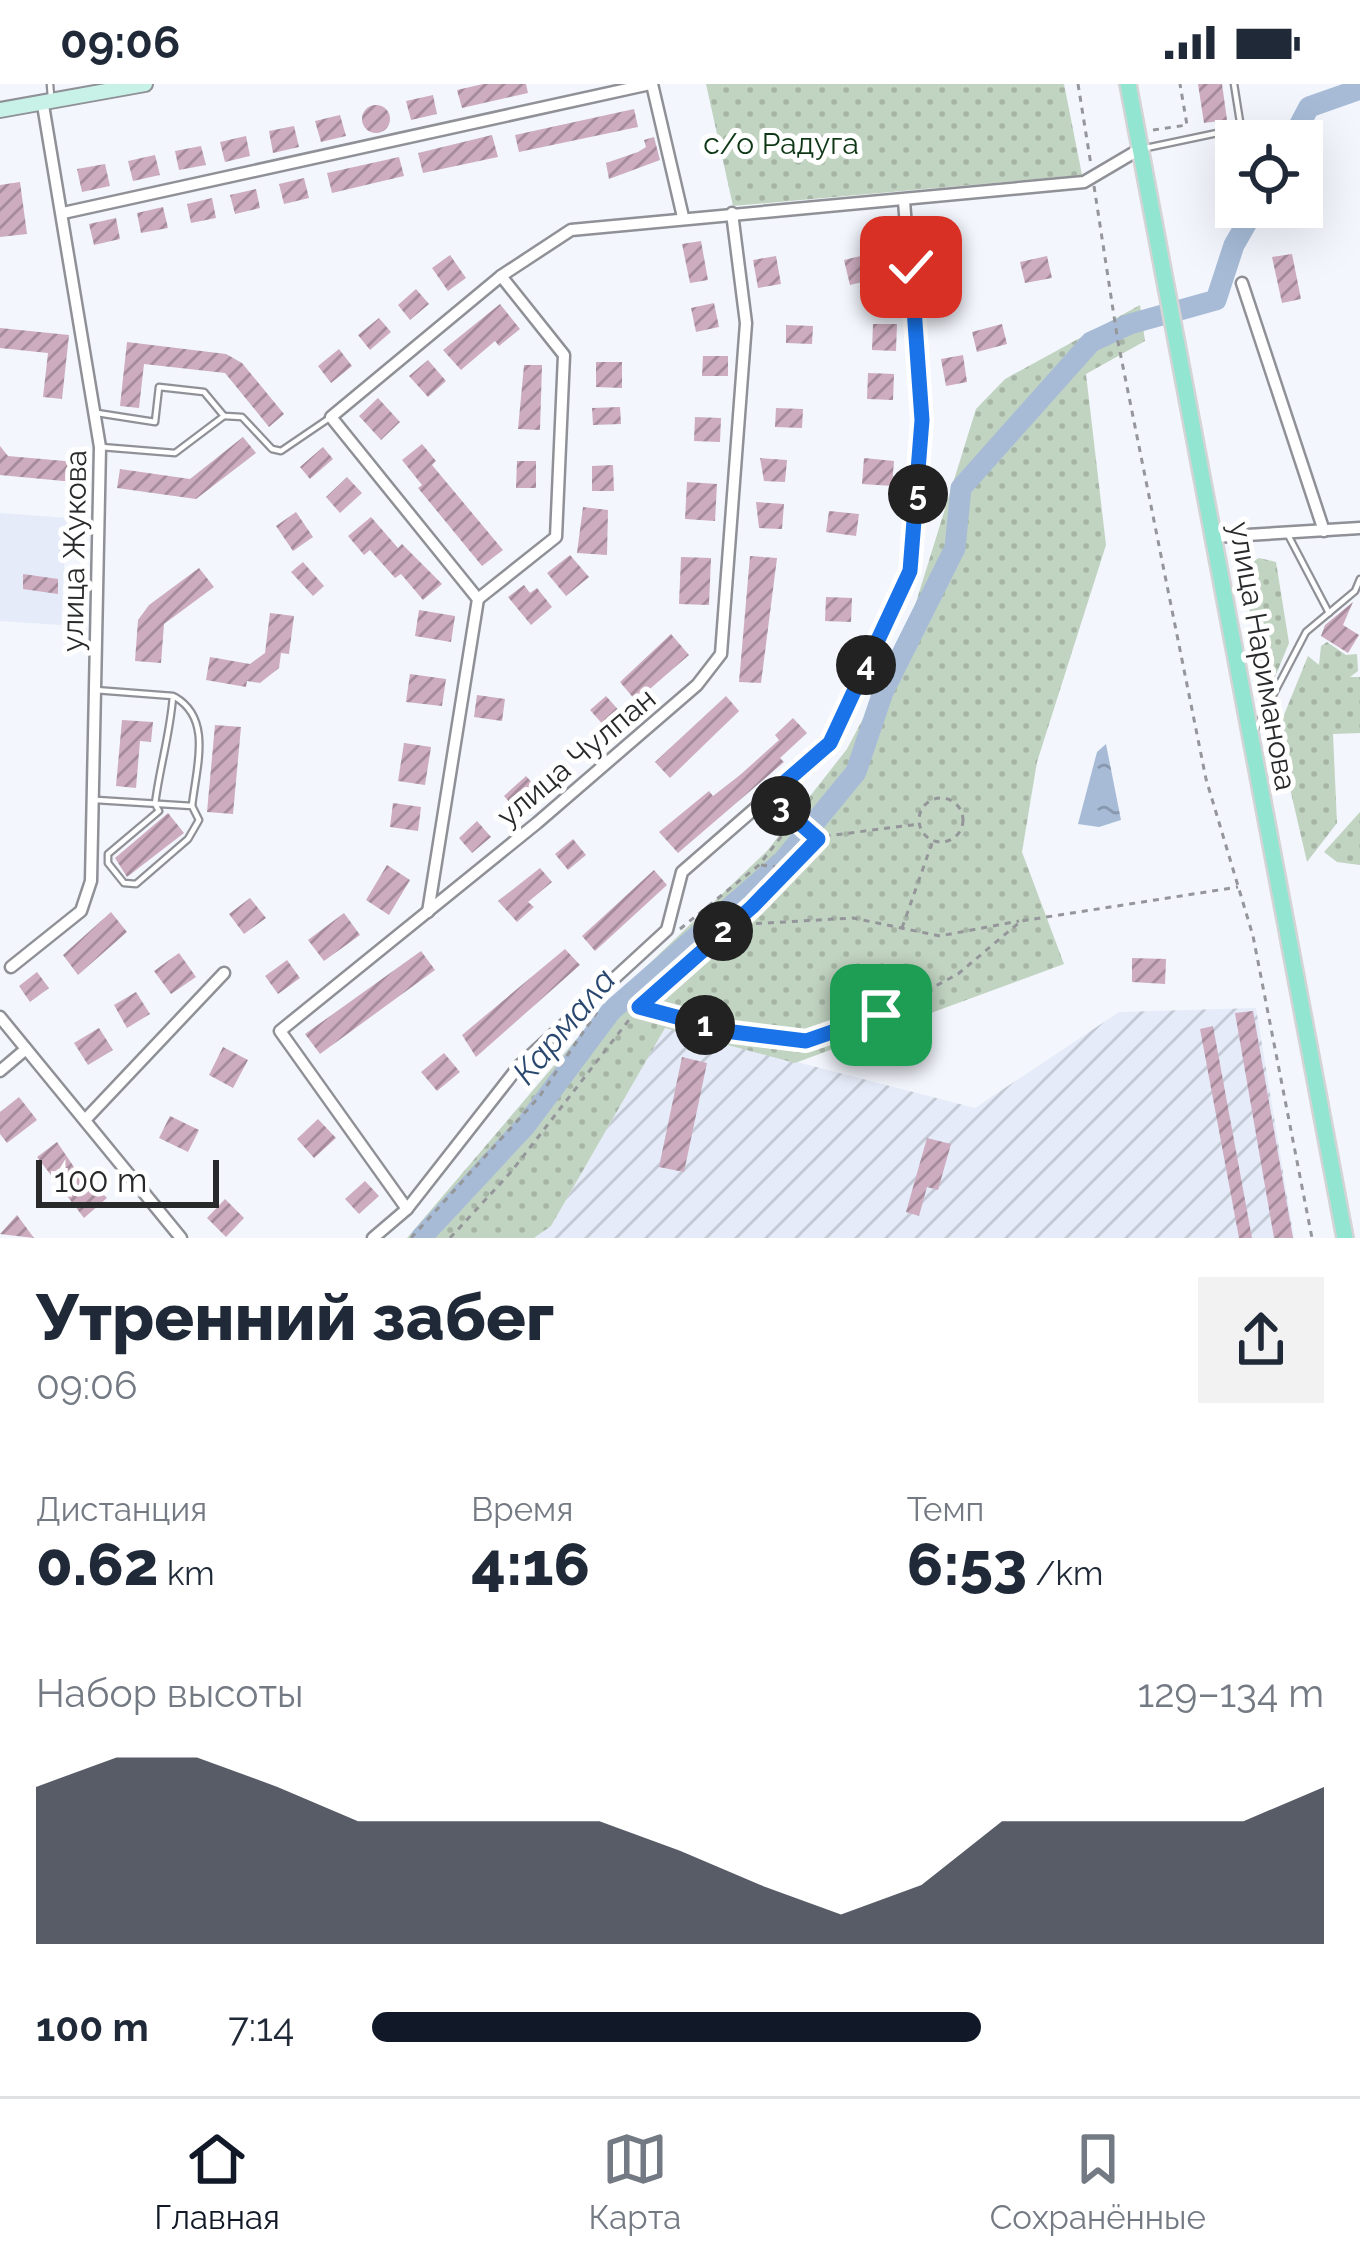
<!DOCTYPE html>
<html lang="ru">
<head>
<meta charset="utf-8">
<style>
	body { margin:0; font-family:Raleway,sans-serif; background:#f2f2f3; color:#1f2937; height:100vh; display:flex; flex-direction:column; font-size:45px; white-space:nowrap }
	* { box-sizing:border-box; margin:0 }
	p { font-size:39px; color:#747a83 }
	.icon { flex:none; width:66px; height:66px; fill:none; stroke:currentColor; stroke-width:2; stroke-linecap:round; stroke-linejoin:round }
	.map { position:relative; height:1154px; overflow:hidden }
	.side { display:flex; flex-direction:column; background:#fff; flex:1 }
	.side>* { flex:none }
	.controls { position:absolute; left:1215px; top:36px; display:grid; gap:24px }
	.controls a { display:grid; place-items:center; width:108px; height:108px; border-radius:0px; background:#fff; box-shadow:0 12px 48px #0002; font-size:60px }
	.scale { position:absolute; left:36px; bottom:30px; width:183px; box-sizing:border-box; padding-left:12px; border:6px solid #28292b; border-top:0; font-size:33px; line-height:42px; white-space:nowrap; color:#28292b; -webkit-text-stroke:9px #fff; paint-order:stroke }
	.pin { position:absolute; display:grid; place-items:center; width:102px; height:102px; color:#fff; margin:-51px; border-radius:24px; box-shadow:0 6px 18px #0006 }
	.km { position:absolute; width:60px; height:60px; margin:-30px; border-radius:50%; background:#222; color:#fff; font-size:33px; line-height:60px; text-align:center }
	.round { display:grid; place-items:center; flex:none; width:126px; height:126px; border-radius:0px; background:#f2f2f3 }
	.summary { display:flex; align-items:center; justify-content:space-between; height:204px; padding:0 36px }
	h1 { font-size:66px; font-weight:800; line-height:90px }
	.figures { display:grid; grid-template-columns:repeat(3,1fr); gap:18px; height:204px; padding:12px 36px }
	.figures div { display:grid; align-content:center }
	.figures b { font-size:60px; font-weight:800 }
	.figures small { font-size:33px; font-weight:400 }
	.figures p { font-size:33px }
	.chart { height:336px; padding:24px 36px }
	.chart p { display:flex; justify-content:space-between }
	.chart svg { width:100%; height:216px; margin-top:12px; fill:#111827; opacity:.7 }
	ul { padding:0 36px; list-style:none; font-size:39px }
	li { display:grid; grid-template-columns:192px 144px 1fr; align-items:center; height:90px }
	li i { height:30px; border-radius:15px; background:#111827 }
	.status { display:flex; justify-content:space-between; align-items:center; height:84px; padding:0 60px; background:#fff; direction:ltr }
	.status svg { height:33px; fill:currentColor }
	.tabs { display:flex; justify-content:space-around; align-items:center; height:168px; border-top:3px solid #e0e1e3; background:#fff; font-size:33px; color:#747a83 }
	.tabs a { display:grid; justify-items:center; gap:6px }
	.tabs .on { color:#111827 }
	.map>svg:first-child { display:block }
</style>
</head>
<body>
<div class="status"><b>09:06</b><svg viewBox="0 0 49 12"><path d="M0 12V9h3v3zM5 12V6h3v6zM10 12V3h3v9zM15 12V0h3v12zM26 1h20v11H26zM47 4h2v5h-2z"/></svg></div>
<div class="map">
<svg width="1360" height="1154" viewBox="0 0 1360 1154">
	<defs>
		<pattern id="industrial-furrows" width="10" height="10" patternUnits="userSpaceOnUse" patternTransform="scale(3)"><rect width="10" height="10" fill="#e5ebf8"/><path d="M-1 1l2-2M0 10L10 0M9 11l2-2" fill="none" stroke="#c4cad5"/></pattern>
		<pattern id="green-dots" width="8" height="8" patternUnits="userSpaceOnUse" patternTransform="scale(3)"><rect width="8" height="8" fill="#c1d3c1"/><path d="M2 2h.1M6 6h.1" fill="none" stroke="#a6b5a6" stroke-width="1.8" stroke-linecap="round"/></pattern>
		<pattern id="water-ripples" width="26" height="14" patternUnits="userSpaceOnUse" patternTransform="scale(3)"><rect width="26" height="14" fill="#a7bbd7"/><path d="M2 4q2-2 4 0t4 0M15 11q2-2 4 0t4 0" fill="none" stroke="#8898af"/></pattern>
		<pattern id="building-hatch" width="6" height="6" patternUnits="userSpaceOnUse" patternTransform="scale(3)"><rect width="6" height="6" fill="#cdacbf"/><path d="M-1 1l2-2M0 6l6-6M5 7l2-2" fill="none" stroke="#a68c9b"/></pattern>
	</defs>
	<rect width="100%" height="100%" fill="#f3f6fd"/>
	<polygon fill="#e5ebf8" points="0,429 67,434 61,541 0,537"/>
	<polygon fill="url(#industrial-furrows)" points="1256,924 1294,1154 534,1154 551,1142 665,944 975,1024 1119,928"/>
	<g fill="url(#green-dots)">
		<polygon points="706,0 1064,0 1082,91 733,122"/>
		<polygon points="1140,221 1145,257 1086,290 1106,461 1037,678 1022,768 1064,880 795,979 665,944 551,1142 534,1154 407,1154 603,924 767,767 847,665 904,557 976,325 1005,295"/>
		<polygon points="1259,474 1276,478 1289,559 1265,617 1242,483"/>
		<polygon points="1327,558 1346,571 1357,570 1358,587 1350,593 1360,593 1360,649 1333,650 1337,739 1307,778 1277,648 1308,572 1319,581 1321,562"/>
		<polygon points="1360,728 1360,781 1337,778 1324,768"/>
	</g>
	<polygon fill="url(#water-ripples)" points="1106,660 1121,736 1099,743 1078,740 1097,668"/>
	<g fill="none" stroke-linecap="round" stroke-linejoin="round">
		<g stroke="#a7bbd7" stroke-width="21">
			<polyline points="1291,57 1309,23 1360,5"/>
			<polyline points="421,1154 526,1041 611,927 783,777 856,688 883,608 955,464 961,404 1091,258 1130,240 1216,216 1234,161 1256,123"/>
		</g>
	</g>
	<g fill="url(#building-hatch)">
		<polygon points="483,0 526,0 528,9 462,24 457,6"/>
		<polygon points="1198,0 1222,0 1227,36 1204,39"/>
		<polygon points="433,11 437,30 411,36 406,17"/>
		<circle cx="376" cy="35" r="14"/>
		<polygon points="634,25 638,43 519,68 515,51"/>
		<polygon points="340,31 346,52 321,58 315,37"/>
		<polygon points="294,42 299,63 273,69 269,47"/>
		<polygon points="492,51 498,73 423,89 418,69"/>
		<polygon points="246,52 250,72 225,78 220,58"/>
		<polygon points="654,53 660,76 609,95 606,79 638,68 646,63 644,56"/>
		<polygon points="201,62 206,81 179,86 175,67"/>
		<polygon points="155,71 160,91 133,97 128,77"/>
		<polygon points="399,73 404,92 332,109 327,89"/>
		<polygon points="105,80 110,102 82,108 77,85"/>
		<polygon points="304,94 309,114 284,120 279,100"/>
		<polygon points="20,98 27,150 0,153 0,101"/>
		<polygon points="256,105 260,124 235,130 230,111"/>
		<polygon points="212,114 216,134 191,139 187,120"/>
		<polygon points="163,123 168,144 141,149 137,129"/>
		<polygon points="116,134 120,155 94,161 89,140"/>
		<polygon points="701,157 708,196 690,199 682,160"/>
		<polygon points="946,159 951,181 928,186 924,164"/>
		<polygon points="1292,170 1301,215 1282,219 1272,173"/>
		<polygon points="450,171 466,194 448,207 432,184"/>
		<polygon points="865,171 871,196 850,201 844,176"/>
		<polygon points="776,172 781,200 758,204 753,176"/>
		<polygon points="1047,172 1052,194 1025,199 1020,178"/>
		<polygon points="416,205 429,220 410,236 398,221"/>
		<polygon points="714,219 719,243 696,248 691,224"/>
		<polygon points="500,220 520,245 499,262 495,257 461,286 443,266"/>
		<polygon points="379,234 391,248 370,266 358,251"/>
		<polygon points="873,240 897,240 896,267 872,266"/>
		<polygon points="1002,240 1007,260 977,268 972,248"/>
		<polygon points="786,241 813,242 812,260 786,259"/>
		<polygon points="0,244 69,251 62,315 43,313 48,269 0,264"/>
		<polygon points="127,258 226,270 242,279 284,330 269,343 225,289 144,280 139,324 120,322"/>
		<polygon points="339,265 352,282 331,299 318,282"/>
		<polygon points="963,271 967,298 946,302 941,275"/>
		<polygon points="703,272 728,272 728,292 702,292"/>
		<polygon points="428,276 446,297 428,313 409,292"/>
		<polygon points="596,278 622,278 622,304 596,303"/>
		<polygon points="524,281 542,281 540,346 518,345"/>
		<polygon points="868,289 894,290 893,316 867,315"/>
		<polygon points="378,314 400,338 381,356 359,332"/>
		<polygon points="620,323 621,340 593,341 592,324"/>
		<polygon points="776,324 803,325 802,344 775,343"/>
		<polygon points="695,333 721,334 720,358 694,357"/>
		<polygon points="243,353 256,369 196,415 117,404 120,385 190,395"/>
		<polygon points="422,360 436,377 432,381 503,466 482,482 418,404 422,401 402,376"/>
		<polygon points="0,362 8,372 76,378 74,398 0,391"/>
		<polygon points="323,363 333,375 310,395 300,383"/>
		<polygon points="760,374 787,376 785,398 764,397"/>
		<polygon points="864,374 894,377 892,402 862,400"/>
		<polygon points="517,377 536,377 536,404 516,404"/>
		<polygon points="613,381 614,407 592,407 592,382"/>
		<polygon points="347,393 362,409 340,429 326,413"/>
		<polygon points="687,398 717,400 715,437 685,435"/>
		<polygon points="756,418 784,420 782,445 759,444"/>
		<polygon points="583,423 608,426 607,471 577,469"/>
		<polygon points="829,427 859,430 856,452 826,448"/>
		<polygon points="296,428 313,453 293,467 276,442"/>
		<polygon points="371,433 398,464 402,460 442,500 423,516 401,490 395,494 370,466 364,471 348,452"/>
		<polygon points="570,471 589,493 566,512 547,489"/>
		<polygon points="750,472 777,474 761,599 739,598"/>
		<polygon points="681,473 711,474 709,521 679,520"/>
		<polygon points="303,478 324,502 313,512 291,488"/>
		<polygon points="199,484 214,503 164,540 161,579 135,577 138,536 149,521"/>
		<polygon points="23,490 58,495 58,510 23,505"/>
		<polygon points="524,501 530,509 537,504 552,523 531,541 508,513"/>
		<polygon points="826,513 852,514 851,538 825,537"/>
		<polygon points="1353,518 1343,541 1359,551 1348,569 1321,552 1325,541"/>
		<polygon points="419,526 455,532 451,558 415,552"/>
		<polygon points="270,529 294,532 289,570 281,569 279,584 260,599 247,597 246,603 206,596 210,573 250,580 265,569"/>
		<polygon points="671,550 689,571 636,617 620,598"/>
		<polygon points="410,590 446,595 442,622 406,618"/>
		<polygon points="477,611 505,615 502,637 474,633"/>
		<polygon points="606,612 622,630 606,644 590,626"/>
		<polygon points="726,612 739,627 670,694 655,678"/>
		<polygon points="793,634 807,649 780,674 784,678 678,769 659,748 709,707 713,712 740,691 779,656 775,651"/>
		<polygon points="122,636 153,638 151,658 140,657 136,704 116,702"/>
		<polygon points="215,641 241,643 233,730 207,728"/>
		<polygon points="404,659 431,663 425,701 398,697"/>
		<polygon points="526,692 543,711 521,731 504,712"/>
		<polygon points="393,719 421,723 418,747 390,743"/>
		<polygon points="168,729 184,749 127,793 115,774"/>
		<polygon points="477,737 491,753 472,769 459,754"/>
		<polygon points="573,755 586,771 568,786 555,770"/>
		<polygon points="387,781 410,796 389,831 366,816"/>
		<polygon points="540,784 552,798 528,818 534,823 517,838 498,817"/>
		<polygon points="654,786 667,801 595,867 582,852"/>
		<polygon points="250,814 266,834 244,850 229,830"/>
		<polygon points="111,828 127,848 78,891 63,871"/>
		<polygon points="344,829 360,851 324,877 308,856"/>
		<polygon points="565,865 580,881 476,973 462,951"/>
		<polygon points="421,867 435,886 320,970 305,950"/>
		<polygon points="179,869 196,893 171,910 154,887"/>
		<polygon points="1132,874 1166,875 1165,900 1132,898"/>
		<polygon points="287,876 300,894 278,910 265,892"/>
		<polygon points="37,888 49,904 30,918 19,902"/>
		<polygon points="136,908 150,930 127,944 114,921"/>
		<polygon points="1253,927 1293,1154 1274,1154 1235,929"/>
		<polygon points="1213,942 1252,1154 1239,1154 1200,945"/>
		<polygon points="99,944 113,966 88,981 74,959"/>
		<polygon points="223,963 248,976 233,1004 209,991"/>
		<polygon points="444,969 460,988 437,1007 421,988"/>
		<polygon points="682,973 707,979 684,1088 659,1083"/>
		<polygon points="19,1013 37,1036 7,1059 0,1050 0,1028"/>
		<polygon points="170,1032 199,1046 188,1068 159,1054"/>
		<polygon points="318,1035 336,1054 314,1074 297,1055"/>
		<polygon points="927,1054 951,1060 938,1106 927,1103 919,1132 906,1128"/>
		<polygon points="57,1058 93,1111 99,1106 107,1114 84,1134 37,1073"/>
		<polygon points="365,1097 379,1112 359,1130 345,1115"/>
		<polygon points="225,1115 244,1134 226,1153 207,1134"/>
		<polygon points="17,1131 34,1154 0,1150"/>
	</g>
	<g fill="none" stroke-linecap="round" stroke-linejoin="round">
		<defs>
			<g id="lane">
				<polyline points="50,0 51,13"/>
				<polyline points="1146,64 1241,44 1234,0"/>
				<polyline points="97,329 155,338 159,303 204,308 224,332 175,369 101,363"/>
				<polyline points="224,332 242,333 272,365 281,367 331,333"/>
				<polyline points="1287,449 1329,529"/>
				<path d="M95 606 173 612C170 651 160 681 155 720L159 727 108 770V779L124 799 136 800 188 755 199 736 192 722 96 716"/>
				<path d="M175 613C213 635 196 684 192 722"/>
				<polyline points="1256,644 1306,548 1355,507 1360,495"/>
			</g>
			<g id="street">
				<polyline points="652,0 683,133"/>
				<polyline points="63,129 650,0"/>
				<polyline points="1242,199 1324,447"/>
				<polyline points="1214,453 1360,444"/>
				<polyline points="478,515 556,453 564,271 501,192"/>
				<polyline points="428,828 478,515 331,333 501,192 571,146 1084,98 1140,65"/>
				<polyline points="11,883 81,827 91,797 100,363 43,21"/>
				<polyline points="0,933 181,1154"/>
				<polyline points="0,987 26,965"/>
				<polyline points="85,1036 224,889"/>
				<polyline points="407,1125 280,947 537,739 697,601 721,570 746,239 732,129"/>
				<polyline points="373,1154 407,1125 519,982 667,846 682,788 830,659 910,487 921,336 904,117"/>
			</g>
			<polyline id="secondary" points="0,26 145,0"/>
			<polyline id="primary" points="1128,0 1345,1154"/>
		</defs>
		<use href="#lane" stroke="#8f9197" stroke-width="9"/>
		<use href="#street" stroke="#8f9197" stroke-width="15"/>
		<use href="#secondary" stroke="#8f9197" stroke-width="18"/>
		<use href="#primary" stroke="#d4d4d5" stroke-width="20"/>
		<g stroke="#94969a" stroke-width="3" stroke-dasharray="6 6" stroke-linecap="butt">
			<polyline points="1078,0 1091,81"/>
			<polyline points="1153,46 1187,41 1180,0"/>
			<polyline points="1094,102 1118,258 1206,695 1253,852 1312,1154"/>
			<circle cx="941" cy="736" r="22"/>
			<polyline points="779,721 817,754"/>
			<polyline points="761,781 787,784"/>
			<polyline points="732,841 853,834 940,852 1019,837"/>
			<polyline points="902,844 932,759"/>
			<polyline points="680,845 759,781 795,735"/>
			<polyline points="640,922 752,823 819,753 919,740"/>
			<polyline points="411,1154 539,1013 597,928"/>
			<polyline points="450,1154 511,1088 639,923 733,948 806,957 881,931 958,890 1021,837 1238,803"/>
		</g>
		<use href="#lane" stroke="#fff" stroke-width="4.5"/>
		<use href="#street" stroke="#fff" stroke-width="10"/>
		<use href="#secondary" stroke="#c8f2e8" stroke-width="14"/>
		<use href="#primary" stroke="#92e5d1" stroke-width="15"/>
	</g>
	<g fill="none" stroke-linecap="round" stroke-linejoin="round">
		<defs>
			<polyline id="route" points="881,931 806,957 733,948 639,923 752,823 818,755 769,712 830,659 910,487 922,336 911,183"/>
		</defs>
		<use href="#route" stroke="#fff" stroke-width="24"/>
		<use href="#route" stroke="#1a73e8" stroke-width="15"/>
	</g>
	<g text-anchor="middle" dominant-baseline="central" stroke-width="10" stroke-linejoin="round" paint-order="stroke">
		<g font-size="30" fill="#0e3815" stroke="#fff">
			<text x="781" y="59">с/о Радуга</text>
		</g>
		<g font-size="30" fill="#28292b" stroke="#fff">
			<text transform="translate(74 467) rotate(-89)">улица Жукова</text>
			<text transform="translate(1263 572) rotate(80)">улица Нариманова</text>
			<text transform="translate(576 673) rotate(-40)">улица Чулпан</text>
		</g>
		<g font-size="33" font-style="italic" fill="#2a486f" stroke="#fff">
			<text transform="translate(564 942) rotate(-50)">Кармала</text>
		</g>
	</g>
</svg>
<div class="controls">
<a><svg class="icon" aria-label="locate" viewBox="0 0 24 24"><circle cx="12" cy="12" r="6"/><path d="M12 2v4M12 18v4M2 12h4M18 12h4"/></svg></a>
</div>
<div class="scale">100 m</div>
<div class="pin" style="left:881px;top:931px;background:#1e9e55"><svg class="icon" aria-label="arrive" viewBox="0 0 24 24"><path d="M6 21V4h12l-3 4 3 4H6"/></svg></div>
<div class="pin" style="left:911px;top:183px;background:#d93025"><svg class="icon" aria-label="check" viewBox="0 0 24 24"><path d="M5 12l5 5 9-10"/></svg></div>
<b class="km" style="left:705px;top:941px">1</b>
<b class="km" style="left:723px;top:847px">2</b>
<b class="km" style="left:781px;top:722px">3</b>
<b class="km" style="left:866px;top:581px">4</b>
<b class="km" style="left:918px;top:410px">5</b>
</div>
<section class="side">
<div class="summary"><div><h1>Утренний забег</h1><p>09:06</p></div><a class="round"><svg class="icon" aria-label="share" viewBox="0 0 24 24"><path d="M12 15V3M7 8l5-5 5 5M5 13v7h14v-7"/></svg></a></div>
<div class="figures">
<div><p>Дистанция</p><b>0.62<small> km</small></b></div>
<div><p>Время</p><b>4:16</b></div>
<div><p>Темп</p><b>6:53<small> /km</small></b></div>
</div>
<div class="chart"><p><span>Набор высоты</span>129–134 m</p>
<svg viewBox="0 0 160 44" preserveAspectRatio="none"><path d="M0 44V12L10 6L20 6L30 12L40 19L50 19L60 19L70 19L80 25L90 32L100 38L110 32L120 19L130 19L140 19L150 19L160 12V44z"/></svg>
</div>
<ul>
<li><b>100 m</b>7:14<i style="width:64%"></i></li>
</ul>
</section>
<nav class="tabs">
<a class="on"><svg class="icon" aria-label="home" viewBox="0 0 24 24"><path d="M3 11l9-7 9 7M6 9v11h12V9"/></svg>Главная</a>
<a><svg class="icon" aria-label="map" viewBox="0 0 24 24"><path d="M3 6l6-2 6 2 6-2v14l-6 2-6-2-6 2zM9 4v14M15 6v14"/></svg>Карта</a>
<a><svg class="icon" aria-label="saved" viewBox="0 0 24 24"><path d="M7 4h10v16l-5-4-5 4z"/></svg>Сохранённые</a>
</nav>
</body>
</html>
